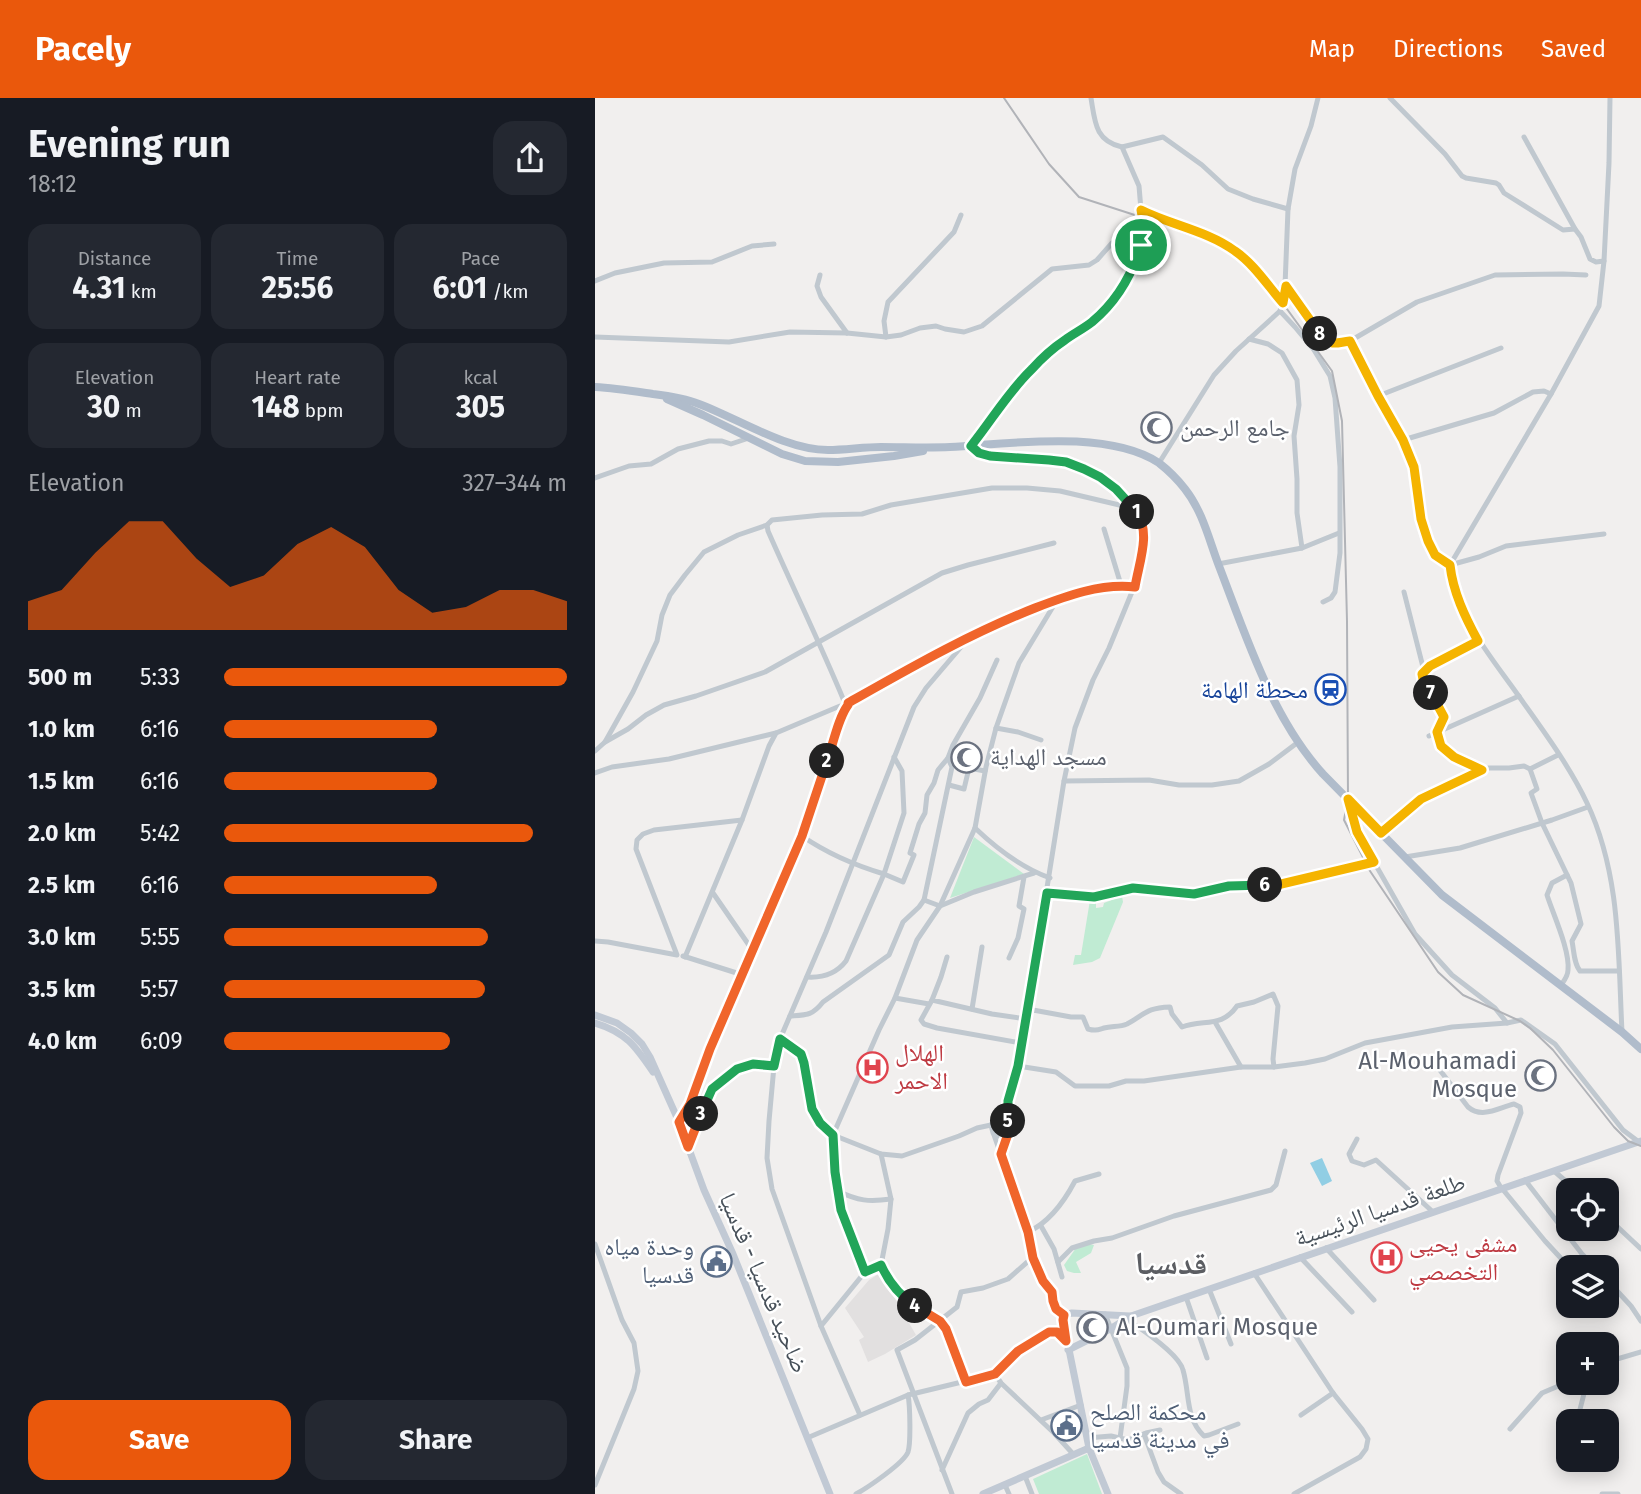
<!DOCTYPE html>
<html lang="en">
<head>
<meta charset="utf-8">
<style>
	body { margin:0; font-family:"Fira Sans","Noto Naskh Arabic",sans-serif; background:#242831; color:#f1f3f6; height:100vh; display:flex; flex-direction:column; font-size:26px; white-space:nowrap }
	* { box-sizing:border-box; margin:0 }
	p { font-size:23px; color:#9ea1a6 }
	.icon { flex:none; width:38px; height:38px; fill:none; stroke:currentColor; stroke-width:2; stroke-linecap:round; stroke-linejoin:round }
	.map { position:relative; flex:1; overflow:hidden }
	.side { display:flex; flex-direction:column; background:#171b24; width:595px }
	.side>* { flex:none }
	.controls { position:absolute; left:961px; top:1080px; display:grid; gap:14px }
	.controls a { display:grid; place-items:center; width:63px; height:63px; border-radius:14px; background:#171b24; box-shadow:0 4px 18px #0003; font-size:35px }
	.pin { position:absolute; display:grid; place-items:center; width:60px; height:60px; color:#fff; margin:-30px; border:4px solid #fff; border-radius:50%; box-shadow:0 2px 7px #0007 }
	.km { position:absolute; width:35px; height:35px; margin:-18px; border-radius:50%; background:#222; color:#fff; font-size:19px; line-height:35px; text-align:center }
	.round { display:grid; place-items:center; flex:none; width:74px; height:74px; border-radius:21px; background:#242831 }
	.summary { display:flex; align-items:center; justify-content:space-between; height:119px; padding:0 28px }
	h1 { font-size:38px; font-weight:700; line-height:52px }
	.stats { display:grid; grid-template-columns:repeat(3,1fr); gap:10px; height:119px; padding:7px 28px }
	.stats div { display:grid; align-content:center; border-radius:18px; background:#242831; text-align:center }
	.stats b { font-size:30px; font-weight:700 }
	.stats small { font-size:19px; font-weight:400 }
	.stats p { font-size:19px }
	.chart { height:196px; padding:14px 28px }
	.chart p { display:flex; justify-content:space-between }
	.chart svg { width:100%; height:126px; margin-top:7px; fill:#ea580c; opacity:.7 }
	.primary-button { display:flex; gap:14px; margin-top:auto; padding:14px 28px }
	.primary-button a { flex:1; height:80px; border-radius:21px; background:#ea580c; color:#fff; font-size:28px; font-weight:700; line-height:80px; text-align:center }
	.primary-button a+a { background:#242831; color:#f1f3f6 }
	ul { padding:0 28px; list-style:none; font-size:23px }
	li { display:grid; grid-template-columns:112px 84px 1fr; align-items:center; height:52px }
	li i { height:18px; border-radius:9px; background:#ea580c }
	header { display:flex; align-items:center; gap:42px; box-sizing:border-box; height:98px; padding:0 35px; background:#ea580c; color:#fff }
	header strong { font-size:33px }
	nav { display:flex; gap:38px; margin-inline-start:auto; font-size:24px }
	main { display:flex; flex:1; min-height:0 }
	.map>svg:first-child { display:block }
</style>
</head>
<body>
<header>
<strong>Pacely</strong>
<nav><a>Map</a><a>Directions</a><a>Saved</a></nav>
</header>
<main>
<section class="side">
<div class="summary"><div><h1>Evening run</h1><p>18:12</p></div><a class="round"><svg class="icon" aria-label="share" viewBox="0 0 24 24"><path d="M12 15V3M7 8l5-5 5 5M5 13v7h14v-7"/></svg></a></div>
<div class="stats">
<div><p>Distance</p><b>4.31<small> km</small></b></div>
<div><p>Time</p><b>25:56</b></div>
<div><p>Pace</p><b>6:01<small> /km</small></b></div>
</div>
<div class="stats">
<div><p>Elevation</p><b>30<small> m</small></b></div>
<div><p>Heart rate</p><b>148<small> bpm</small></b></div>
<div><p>kcal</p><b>305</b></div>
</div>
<div class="chart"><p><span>Elevation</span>327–344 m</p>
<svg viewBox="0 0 160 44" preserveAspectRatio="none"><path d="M0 44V34L10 30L20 17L30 6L40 6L50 19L60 29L70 25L80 14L90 8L100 15L110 30L120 38L130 36L140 30L150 30L160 34V44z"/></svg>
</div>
<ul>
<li><b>500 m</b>5:33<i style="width:100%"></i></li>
<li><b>1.0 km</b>6:16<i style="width:62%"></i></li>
<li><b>1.5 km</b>6:16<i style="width:62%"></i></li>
<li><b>2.0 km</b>5:42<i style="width:90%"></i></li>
<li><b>2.5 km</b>6:16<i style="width:62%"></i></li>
<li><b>3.0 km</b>5:55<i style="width:77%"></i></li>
<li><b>3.5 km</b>5:57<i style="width:76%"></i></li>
<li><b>4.0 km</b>6:09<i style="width:66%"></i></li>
</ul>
<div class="primary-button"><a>Save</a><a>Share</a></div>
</section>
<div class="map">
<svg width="1046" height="1396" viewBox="0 0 1046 1396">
	<rect width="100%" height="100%" fill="#f1efee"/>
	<polygon fill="#e2e0e0" points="285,1175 321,1237 290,1256 273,1264 264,1242 269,1239 250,1210 274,1182"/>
	<g fill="#c0ebd3">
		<polygon points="379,739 429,776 355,800"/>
		<polygon points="527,798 528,804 505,860 497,864 478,867 480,857 486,857 495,802 501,802 501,810 508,809 509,805"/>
		<polygon points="493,1146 499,1147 496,1155 481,1164 486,1175 479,1175 472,1173 469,1167 481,1150"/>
		<polygon points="492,1356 507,1396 444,1396 438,1381"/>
	</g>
	<polygon fill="#91cee4" points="727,1060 737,1083 727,1088 715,1065"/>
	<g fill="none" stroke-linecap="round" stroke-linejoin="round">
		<g stroke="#c0c8cf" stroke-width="5">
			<path d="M496 0C500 24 500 43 527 49L544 88 546 112 549 120V127L546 147 541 164 520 201 497 224 466 245 438 269 413 296 392 328 376 348 384 355 395 358 454 361 471 364 505 379 521 391 542 414 547 422 549 435 539 489"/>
			<polyline points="723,0 716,28 700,71 693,111 690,188 718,227 733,245 742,246 755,243 822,204 900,177 968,176 991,177"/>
			<polyline points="795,0 850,56 867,78 871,80 901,85 904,87 909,95 968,132 980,131"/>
			<path d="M1015 0 1014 65 1009 163 1004 208 956 296 855 467C861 519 894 556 923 597 947 631 974 667 992 705 1026 777 1023 856 1027 934"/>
			<polyline points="929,39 980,131 986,139 995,161 1001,164 1009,163"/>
			<polyline points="527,49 568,39 607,67 633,91 658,101 693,111"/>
			<path d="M546 112C576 127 613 133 640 153 659 166 673 188 688 205"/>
			<polyline points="225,177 222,188 226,199 252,235"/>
			<polyline points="0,183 20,175 69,165 117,164 157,148 179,146"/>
			<polyline points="685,213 700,229 719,252 735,278 740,300 745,369 745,455 740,494 736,500 728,504"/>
			<polyline points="0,239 134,244 195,234 252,235 291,239 306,237 325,230 341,228 350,231 369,234 387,228 457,171 494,167 502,162 517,145 533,144 546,147"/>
			<polyline points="291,239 289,223 293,204 359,134 366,117"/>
			<polyline points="755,243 783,298 808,342 819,369 826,421 833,443 840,457 855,467 884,459 911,448 1009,436"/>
			<polyline points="783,298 906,250"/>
			<polyline points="808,342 899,315 938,294 949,293 956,296"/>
			<polyline points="564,365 619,277 641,253 685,213 690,188"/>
			<polyline points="0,380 34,368 56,366 83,351 114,343 127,343 136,346 154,340"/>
			<polyline points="509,431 526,487"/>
			<polyline points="707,450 744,435"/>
			<polyline points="623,466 707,450 702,415 702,381 699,338 704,307 702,282 687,255 673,246 654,241"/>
			<polyline points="809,494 829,573 835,568 883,543"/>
			<path d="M829 573 827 576 828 581 849 619 842 634C849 659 864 661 886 671"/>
			<path d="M249 603C225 545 198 490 173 433L172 427 177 422 227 417 267 416 296 407 397 390H432L465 393 537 410"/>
			<path d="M253 605C314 570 374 536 440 510 471 498 506 485 539 489L514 550 498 582 480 630 469 683 431 921 423 968 413 1003 415 1030 409 1037 403 1038 398 1035 396 1027 401 1020 408 1019 413 1023"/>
			<polyline points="401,630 423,634 446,642"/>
			<polyline points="834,638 924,598"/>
			<polyline points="10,644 33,631 51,617 69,607 101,598 170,574 347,475 373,467 459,445"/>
			<polyline points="0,653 10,644 38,594 62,543 67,517 75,497 90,477 109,454 143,437 172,427"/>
			<path d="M935 671 942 691 936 695 947 725 976 785 986 826 977 843C979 853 979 866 985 873H1024"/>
			<polyline points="0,675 17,669 74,661 181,635"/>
			<polyline points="469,683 554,682 584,687 617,687 644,683 674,666 702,645"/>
			<polyline points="354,687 369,691 374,670 390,673"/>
			<polyline points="754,703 762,734 820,836 857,877 900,910 912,925 926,922 960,946 1028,1032 1044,1044"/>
			<path d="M380 730C401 750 427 770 455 780"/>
			<polyline points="786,735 826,701 880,674 894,670 914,670 929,668 935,671 963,657"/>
			<path d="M207 738C233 756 259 767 289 776L309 715 307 673 299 659"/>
			<polyline points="810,759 865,750 957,722 993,709"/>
			<polyline points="118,795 158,853"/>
			<polyline points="452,795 499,799 538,790 599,796 634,788 682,787 779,764"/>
			<polyline points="329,802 357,669 353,660 358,647 385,600 402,562"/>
			<polyline points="0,843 13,844 82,857 41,751 42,742 48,736 59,732 147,722"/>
			<polyline points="88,858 148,877"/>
			<polyline points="90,859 147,722 174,648 181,635 245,608"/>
			<path d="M352 859 346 879 337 902 397 916 431 921 438 912 476 919H488L493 931C500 933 502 932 509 930 517 928 525 929 532 926 551 916 550 910 575 909L577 916 587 929C609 921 627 930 642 908L659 904 678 896 683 908 678 961 679 969"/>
			<polyline points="414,860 423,840 429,811 424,808 429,779"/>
			<path d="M212 879C227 880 241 876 251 863L289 776 308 784 319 757 315 755 324 726 330 715 332 697 339 685 343 672 353 660"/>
			<path d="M966 887C969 883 973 878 973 872 975 852 958 816 952 797L957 785 972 777"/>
			<polyline points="300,900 334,906"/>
			<polyline points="337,902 326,922 329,926 342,930 426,945"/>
			<polyline points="377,911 387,849"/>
			<path d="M195 918C211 917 217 918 228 904L294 857 308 824 324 809 329 802 345 808 379 794 439 775"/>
			<polyline points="620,924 646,969"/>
			<polyline points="185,941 206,956 209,965 217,1011 225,1025 238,1037 286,1056 307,1058 364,1038 382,1030 396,1027"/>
			<path d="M841 967 873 1009C887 1021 903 1010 919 1006L925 1009 926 1015 903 1077 902 1083 905 1088 950 1143 974 1169"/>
			<polyline points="423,968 461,974 480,988 514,988 531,983 549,983 646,969 679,969 710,965 730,961 770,945 857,929 912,925"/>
			<polyline points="401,1020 413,1003"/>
			<polyline points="84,1024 95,1006 115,951 207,738 250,611"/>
			<polyline points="399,1037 433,1134 438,1159 448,1183 457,1193 458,1203 461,1211 469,1217"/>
			<polyline points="762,1041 754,1056 757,1063 769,1067 781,1062 838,1114"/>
			<polyline points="93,1049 116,991 142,971 158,966 179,968"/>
			<polyline points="286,1056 296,1101 293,1131 286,1167 291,1178 301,1193 328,1214 345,1223 351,1231 371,1284"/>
			<polyline points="406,1056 412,1036"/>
			<polyline points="959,1073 981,1092"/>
			<polyline points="930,1082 987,1156 1000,1169"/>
			<path d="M243 1093C263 1103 274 1104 296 1101"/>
			<polyline points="1012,1119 1046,1151"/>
			<polyline points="446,1128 459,1151 467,1179"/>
			<path d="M433 1134C455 1124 469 1104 480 1083L504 1076"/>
			<polyline points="0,1146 27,1222 39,1245 43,1273 39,1291 0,1387"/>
			<polyline points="731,1150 779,1202"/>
			<polyline points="705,1159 757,1214"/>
			<polyline points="463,1164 477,1150 499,1143 517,1140 579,1118 676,1092 681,1087 690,1053"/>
			<polyline points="270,1174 246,1112 240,1074 238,1037 284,932 300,900 322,842 345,808 380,730 391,669 401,630 424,565 462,502"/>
			<polyline points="659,1175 738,1295 767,1331 773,1341 771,1351 765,1359 699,1396"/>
			<polyline points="1012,1182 1036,1208 1046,1223"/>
			<polyline points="614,1191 636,1246"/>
			<polyline points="591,1199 612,1260"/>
			<polyline points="510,1216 532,1270 532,1288 525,1340"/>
			<path d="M531 1221C545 1230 584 1256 588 1272 595 1296 590 1320 609 1338L614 1337 643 1326"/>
			<polyline points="226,1228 270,1174 286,1167"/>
			<polyline points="1012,1264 1046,1254"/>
			<polyline points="400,1276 406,1285 459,1335 479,1357"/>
			<polyline points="265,1317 226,1228 177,1091 172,1060 174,1023 179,968 185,941 231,834 319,609 331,590 372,542"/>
			<polyline points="706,1317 738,1295"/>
			<polyline points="446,1322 486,1307"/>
			<polyline points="982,1323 992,1284"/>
			<polyline points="915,1331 947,1295 973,1284"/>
			<polyline points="549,1336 563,1374 569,1384 586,1396"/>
			<polyline points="212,1340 313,1297 400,1276 423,1253 454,1234 462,1234 472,1243"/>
			<polyline points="492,1340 516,1338 533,1342 551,1335 565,1332"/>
			<polyline points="347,1372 373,1315 384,1306 393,1302 406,1285"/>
			<polyline points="430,1378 437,1396"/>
			<polyline points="410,1387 414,1396"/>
			<path d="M261 1396C272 1390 309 1365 313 1354 316 1345 315 1307 313 1297"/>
			<polyline points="357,1396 302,1252 320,1242 362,1209 366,1194 388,1190 413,1181 438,1159"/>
			<polyline points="1007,1396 1023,1396"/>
		</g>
		<g stroke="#c1c9d4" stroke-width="7">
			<polyline points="0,917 22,925 36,935 47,946 55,959 84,1024 109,1092 138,1156 235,1396"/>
			<path d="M0 925C31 934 41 949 58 974"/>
			<polyline points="473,1252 515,1231 536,1218 1046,1043"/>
			<polyline points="388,1396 494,1350"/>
			<polyline points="513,1396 494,1350 468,1222 469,1217 477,1215 535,1218"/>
		</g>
		<g stroke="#b0bccb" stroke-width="8">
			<path d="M0 289C20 290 38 293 58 296 74 298 89 300 104 306 144 321 191 352 233 352 251 352 268 349 286 349 309 349 332 350 355 349 415 346 512 331 564 365 573 372 583 382 590 391 608 414 614 442 624 468 651 538 677 620 728 676L847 797 1027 934 1046 951"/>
			<polyline points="72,301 108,317 187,356 210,363 243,364 299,358 328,353"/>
		</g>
		<polyline stroke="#b1b3b8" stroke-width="2" points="409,0 454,66 484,99 549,120 631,150 658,167 676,189 737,273 747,323 752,523 753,701 749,722 775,773 843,874 868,897 925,923 935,930 958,952 1019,1029 1033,1043 1046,1048"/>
	</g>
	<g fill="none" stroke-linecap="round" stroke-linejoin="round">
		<defs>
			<path id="split-1" d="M542 414 521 391 505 379 489 371 471 364 454 362 395 358 384 355 376 348C397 322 413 294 437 271 446 261 458 250 470 242 478 236 488 231 497 224 521 204 537 177 546 147"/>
			<path id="split-2" d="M232 663C238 647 243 620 253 607V605C315 570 374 536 440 510 471 498 506 485 540 489 544 464 556 436 542 414"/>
			<polyline id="split-3" points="106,1016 93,1049 84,1024 95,1006 115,951 207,738 232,663"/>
			<path id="split-4" d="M106 1016 117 991 142 971 158 966 179 968 185 941 206 956 209 965 217 1011 225 1025 238 1037 240 1074 246 1112 270 1174 286 1167C294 1185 304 1197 320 1208"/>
			<polyline id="split-5" points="320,1208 345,1223 351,1231 371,1284 400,1276 423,1253 454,1234 462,1234 471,1243 468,1222 469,1217 461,1211 458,1203 457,1194 448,1183 438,1160 433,1134 406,1056 415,1030 413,1023"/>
			<polyline id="split-6" points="413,1023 413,1003 423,968 452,795 499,799 538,790 599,796 634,788 670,787"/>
			<polyline id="split-7" points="670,787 682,787 779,764 762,734 753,701 786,735 826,701 887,672 859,659 846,648 842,634 849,619 836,595"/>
			<path id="split-8" d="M725 236C737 249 739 245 755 243L783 298 808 342 819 369 826 421 833 443 840 457 855 467C858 494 870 519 883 543L835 568 827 576 828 581 836 595"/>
			<path id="split-9" d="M546 147 549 128 546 112C576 127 613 133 640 153 659 166 673 188 688 205L691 188 725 236"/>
		</defs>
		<use href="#split-1" stroke="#fff" stroke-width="14"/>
		<use href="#split-2" stroke="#fff" stroke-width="14"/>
		<use href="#split-3" stroke="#fff" stroke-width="14"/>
		<use href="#split-4" stroke="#fff" stroke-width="14"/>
		<use href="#split-5" stroke="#fff" stroke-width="14"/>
		<use href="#split-6" stroke="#fff" stroke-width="14"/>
		<use href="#split-7" stroke="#fff" stroke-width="14"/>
		<use href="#split-8" stroke="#fff" stroke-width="14"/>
		<use href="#split-9" stroke="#fff" stroke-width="14"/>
		<use href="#split-1" stroke="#22a559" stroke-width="9"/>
		<use href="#split-2" stroke="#f0652b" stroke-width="9"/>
		<use href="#split-3" stroke="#f0652b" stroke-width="9"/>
		<use href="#split-4" stroke="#22a559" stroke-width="9"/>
		<use href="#split-5" stroke="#f0652b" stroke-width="9"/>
		<use href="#split-6" stroke="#22a559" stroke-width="9"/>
		<use href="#split-7" stroke="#f5b400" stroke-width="9"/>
		<use href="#split-8" stroke="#f5b400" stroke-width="9"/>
		<use href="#split-9" stroke="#f5b400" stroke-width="9"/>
	</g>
	<defs>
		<symbol id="mosque-ring" viewBox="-11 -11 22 22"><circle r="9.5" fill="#fff" stroke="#6b7280" stroke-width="1.5"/><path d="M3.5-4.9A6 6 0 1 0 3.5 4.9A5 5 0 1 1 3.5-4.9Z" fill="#6b7280"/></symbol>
		<symbol id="station-ring" viewBox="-11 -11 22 22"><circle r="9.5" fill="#fff" stroke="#1a4fb4" stroke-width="1.5"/><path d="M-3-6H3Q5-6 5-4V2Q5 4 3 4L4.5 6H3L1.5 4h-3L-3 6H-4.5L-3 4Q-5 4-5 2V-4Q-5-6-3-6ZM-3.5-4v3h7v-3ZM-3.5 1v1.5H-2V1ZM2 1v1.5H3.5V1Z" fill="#1a4fb4"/></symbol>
		<symbol id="hospital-ring" viewBox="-11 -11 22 22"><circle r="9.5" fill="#fff" stroke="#e0444e" stroke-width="1.5"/><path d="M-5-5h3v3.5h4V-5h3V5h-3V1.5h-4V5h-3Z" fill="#e0444e"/></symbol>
		<symbol id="civic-ring" viewBox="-11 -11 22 22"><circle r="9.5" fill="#fff" stroke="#5c6f8a" stroke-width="1.5"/><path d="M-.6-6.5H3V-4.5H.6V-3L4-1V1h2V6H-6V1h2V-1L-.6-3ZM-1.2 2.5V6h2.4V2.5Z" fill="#5c6f8a"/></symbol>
	</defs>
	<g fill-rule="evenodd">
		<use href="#mosque-ring" x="544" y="312" width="35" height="35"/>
		<use href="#station-ring" x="718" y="574" width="35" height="35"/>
		<use href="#mosque-ring" x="354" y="642" width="35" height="35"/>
		<use href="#hospital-ring" x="260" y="952" width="35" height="35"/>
		<use href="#mosque-ring" x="928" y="960" width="35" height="35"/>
		<use href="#hospital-ring" x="774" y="1142" width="35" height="35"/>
		<use href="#civic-ring" x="104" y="1146" width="35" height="35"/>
		<use href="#mosque-ring" x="480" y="1212" width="35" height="35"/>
		<use href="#civic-ring" x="454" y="1310" width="35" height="35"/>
	</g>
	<g text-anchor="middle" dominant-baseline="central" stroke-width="5" stroke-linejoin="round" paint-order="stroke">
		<g font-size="24" fill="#5b616d" stroke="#fff" text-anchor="start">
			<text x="585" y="330">جامع الرحمن</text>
			<text x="395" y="659">مسجد الهداية</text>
			<text x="922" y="963" text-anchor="end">Al-Mouhamadi<tspan x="922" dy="28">Mosque</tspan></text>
			<text x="521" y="1229">Al-Oumari Mosque</text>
		</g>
		<g font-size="24" fill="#164399" stroke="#fff" text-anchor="end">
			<text x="713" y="592">محطة الهامة</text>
		</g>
		<g font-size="24" fill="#be3a42" stroke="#fff" text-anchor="start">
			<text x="300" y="955">الهلال<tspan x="300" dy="28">الاحمر</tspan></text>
			<text x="814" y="1146">مشفى يحيى<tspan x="814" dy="28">التخصصي</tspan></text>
		</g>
		<g font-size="24" fill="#48515a" stroke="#fff">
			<text transform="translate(785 1112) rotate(-19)">طلعة قدسيا الرئيسية</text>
			<text transform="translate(169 1185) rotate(67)">ضاحيد قدسيا - قدسيا</text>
		</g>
		<g font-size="24" fill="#4e5e75" stroke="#fff" text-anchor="end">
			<text x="99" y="1149">وحدة مياه<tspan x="99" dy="28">قدسيا</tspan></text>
			<text x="495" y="1314" text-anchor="start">محكمة الصلح<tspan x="495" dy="28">في مدينة قدسيا</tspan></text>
		</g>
		<g font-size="32" font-weight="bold" fill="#5c5e63" stroke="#fff">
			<text x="576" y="1165">قدسيا</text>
		</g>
	</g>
</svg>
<div class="controls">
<a><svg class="icon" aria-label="locate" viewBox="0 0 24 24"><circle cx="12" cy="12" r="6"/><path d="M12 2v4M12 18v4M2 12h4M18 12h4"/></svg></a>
<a><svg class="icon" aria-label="layers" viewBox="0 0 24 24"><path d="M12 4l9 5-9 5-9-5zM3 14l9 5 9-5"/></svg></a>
<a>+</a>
<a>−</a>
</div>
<div class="pin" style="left:546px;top:147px;background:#1e9e55"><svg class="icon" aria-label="arrive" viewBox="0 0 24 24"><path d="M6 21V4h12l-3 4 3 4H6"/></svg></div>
<b class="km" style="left:542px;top:414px">1</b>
<b class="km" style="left:232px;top:663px">2</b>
<b class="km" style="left:106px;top:1016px">3</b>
<b class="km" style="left:320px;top:1208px">4</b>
<b class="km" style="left:413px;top:1023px">5</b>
<b class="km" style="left:670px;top:787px">6</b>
<b class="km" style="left:836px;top:595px">7</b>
<b class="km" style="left:725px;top:236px">8</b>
</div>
</main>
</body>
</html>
